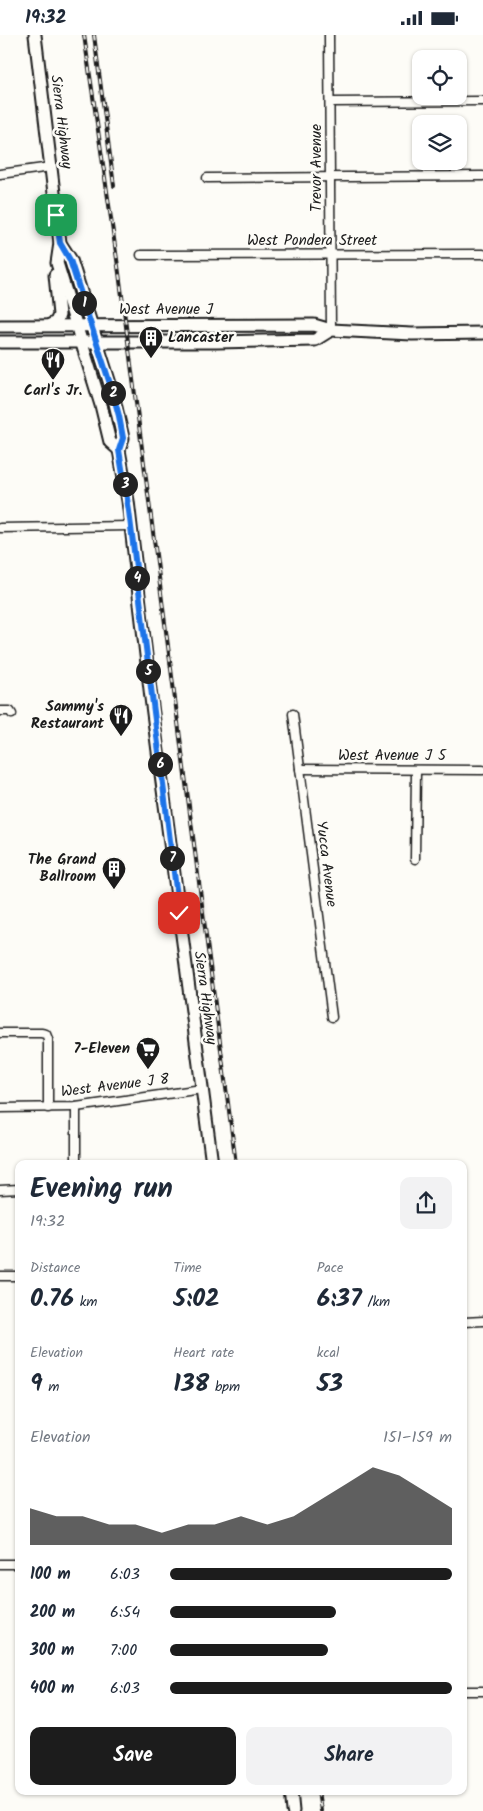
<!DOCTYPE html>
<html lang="en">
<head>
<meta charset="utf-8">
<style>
	body { margin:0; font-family:Kalam,sans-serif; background:#f2f2f3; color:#1f2937; height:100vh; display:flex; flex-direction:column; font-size:19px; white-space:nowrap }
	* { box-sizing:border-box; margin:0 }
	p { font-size:16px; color:#747a83 }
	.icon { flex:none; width:28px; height:28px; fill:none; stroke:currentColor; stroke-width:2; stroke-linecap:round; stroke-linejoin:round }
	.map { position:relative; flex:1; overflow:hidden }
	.panel { position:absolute; left:15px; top:1125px; width:452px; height:635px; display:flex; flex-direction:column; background:#fff; border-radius:10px; box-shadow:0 1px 4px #0004 }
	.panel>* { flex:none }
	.tools { position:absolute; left:412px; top:15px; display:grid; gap:10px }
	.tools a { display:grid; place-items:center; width:55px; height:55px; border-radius:10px; background:#fff; box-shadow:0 1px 4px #0004; font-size:25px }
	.pin { position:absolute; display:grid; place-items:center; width:42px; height:42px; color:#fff; margin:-21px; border-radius:10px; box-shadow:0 2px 8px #0006 }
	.km { position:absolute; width:25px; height:25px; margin:-12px; border-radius:50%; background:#222; color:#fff; font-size:14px; line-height:25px; text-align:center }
	.round { display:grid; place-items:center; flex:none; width:52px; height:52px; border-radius:10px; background:#f2f2f3 }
	.overview { display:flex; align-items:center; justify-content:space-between; height:85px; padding:0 15px }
	h1 { font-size:28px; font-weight:600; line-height:38px }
	.metrics { display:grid; grid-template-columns:repeat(3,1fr); gap:8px; height:85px; padding:5px 15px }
	.metrics div { display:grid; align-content:center }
	.metrics b { font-size:25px; font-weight:600 }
	.metrics small { font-size:14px; font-weight:400 }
	.metrics p { font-size:14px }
	.chart { height:140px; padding:10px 15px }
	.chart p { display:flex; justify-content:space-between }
	.chart svg { width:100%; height:90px; margin-top:5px; fill:#1c1c1c; opacity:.7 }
	.action { display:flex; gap:10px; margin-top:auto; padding:10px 15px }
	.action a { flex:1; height:58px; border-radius:10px; background:#1c1c1c; color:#fff; font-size:20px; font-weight:600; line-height:58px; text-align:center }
	.action a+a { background:#f2f2f3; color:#1f2937 }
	ul { padding:0 15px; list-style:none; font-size:16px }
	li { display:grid; grid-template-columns:80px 60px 1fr; align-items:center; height:38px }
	li i { height:12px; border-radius:6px; background:#1c1c1c }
	.status { display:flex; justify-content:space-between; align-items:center; height:35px; padding:0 25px; background:#fff; direction:ltr }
	.status svg { height:14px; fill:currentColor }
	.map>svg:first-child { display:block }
</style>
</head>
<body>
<div class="status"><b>19:32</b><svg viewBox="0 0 49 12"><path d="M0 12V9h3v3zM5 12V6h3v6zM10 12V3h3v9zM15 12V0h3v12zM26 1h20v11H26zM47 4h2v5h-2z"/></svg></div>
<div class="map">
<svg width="483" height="1776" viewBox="0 0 483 1776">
	<rect width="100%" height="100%" fill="#fdfcf7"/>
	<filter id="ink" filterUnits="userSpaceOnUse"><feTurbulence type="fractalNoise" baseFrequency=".02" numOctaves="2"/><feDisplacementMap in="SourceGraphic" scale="10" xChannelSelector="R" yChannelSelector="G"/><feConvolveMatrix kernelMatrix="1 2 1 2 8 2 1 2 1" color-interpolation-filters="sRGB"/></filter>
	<g filter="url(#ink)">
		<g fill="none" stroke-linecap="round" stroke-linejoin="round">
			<defs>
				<g id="street">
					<polyline points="329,0 331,295"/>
					<polyline points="331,67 483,66"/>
					<polyline points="0,139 51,132"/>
					<polyline points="207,143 483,141"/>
					<polyline points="141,220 483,219"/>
					<polyline points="0,493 131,491"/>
					<polyline points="0,676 10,676 12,679"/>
					<polyline points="293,679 332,982"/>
					<polyline points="300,734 483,735"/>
					<polyline points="415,824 416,736"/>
					<polyline points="0,998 41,998 46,999 48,1004 48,1073"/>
					<polyline points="0,1073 76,1072 202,1054"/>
					<polyline points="76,1129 76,1072"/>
					<polyline points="0,1155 19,1154"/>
					<polyline points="0,1241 19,1241"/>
					<polyline points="464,1287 483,1286"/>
					<polyline points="0,1529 19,1529"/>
					<polyline points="464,1656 483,1656"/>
				</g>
				<g id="primary">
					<polyline points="35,0 60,208 57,228 101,370 110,407 119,415"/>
					<polyline points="60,208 71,225 112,355 123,403 119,415 128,466 151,663 212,1129"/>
					<polyline points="50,290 56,287 59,280 55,240"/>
					<polyline points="0,291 314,290 331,295 412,299 483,298"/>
					<polyline points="0,307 217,307 315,305 331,295"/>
					<polyline points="291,1756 293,1776"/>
				</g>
			</defs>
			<use href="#street" stroke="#1c1c1c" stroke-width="11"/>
			<use href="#primary" stroke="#1c1c1c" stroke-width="15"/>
			<use href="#street" stroke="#fdfcf7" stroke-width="8"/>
			<use href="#primary" stroke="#fdfcf7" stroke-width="11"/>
			<defs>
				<g id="rail">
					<polyline points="84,0 119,238 236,1129"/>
					<polyline points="94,0 114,151"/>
					<polyline points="318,1756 321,1776"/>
				</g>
			</defs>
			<use href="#rail" stroke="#1c1c1c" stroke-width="4"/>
			<use href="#rail" stroke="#fdfcf7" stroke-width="2" stroke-dasharray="5.5" stroke-linecap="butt"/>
		</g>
	</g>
	<g fill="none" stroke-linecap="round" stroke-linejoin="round" filter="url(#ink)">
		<defs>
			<polyline id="route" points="56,180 60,208 70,225 112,355 119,381 123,403 119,415 129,476 179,878"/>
		</defs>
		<use href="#route" stroke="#fff" stroke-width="10"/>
		<use href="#route" stroke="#1a73e8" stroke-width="6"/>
	</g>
	<defs>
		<symbol id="building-pin" viewBox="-11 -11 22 30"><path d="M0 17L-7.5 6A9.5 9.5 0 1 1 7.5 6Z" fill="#1c1c1c" stroke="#fdfcf7"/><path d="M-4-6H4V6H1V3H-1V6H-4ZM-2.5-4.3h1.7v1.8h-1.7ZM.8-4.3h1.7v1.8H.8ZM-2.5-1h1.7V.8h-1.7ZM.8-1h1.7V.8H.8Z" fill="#fff"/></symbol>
		<symbol id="restaurant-pin" viewBox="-11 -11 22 30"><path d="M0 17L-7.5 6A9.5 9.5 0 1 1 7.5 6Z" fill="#1c1c1c" stroke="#fdfcf7"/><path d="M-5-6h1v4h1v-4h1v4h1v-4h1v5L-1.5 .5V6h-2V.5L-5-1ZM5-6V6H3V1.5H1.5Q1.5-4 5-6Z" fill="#fff"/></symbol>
		<symbol id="supermarket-pin" viewBox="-11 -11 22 30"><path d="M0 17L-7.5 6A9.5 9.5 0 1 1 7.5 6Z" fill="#1c1c1c" stroke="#fdfcf7"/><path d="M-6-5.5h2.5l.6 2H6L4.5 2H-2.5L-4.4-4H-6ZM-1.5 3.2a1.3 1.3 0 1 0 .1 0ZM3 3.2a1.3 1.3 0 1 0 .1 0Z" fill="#fff"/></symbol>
	</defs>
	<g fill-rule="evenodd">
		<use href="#building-pin" x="137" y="289" width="28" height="38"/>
		<use href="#restaurant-pin" x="39" y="311" width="28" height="38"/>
		<use href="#restaurant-pin" x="107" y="667" width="28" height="38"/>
		<use href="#building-pin" x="100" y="820" width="28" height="38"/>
		<use href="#supermarket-pin" x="134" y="1000" width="28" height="38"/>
	</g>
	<g text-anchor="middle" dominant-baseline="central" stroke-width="5" stroke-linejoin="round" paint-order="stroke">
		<g font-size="15" fill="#1c1c1c" stroke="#fdfcf7">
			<text transform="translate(61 87) rotate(83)">Sierra Highway</text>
			<text transform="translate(317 133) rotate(-90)">Trevor Avenue</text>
			<text x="312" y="206">West Pondera Street</text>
			<text x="166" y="275">West Avenue J</text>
			<text x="392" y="721">West Avenue J 5</text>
			<text transform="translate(326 829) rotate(83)">Yucca Avenue</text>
			<text transform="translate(205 963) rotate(82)">Sierra Highway</text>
			<text transform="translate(115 1051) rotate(-7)">West Avenue J 8</text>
		</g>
		<g font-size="15" font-weight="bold" fill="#1c1c1c" stroke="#fdfcf7" text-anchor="end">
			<text x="168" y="303" text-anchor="start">Lancaster</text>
			<text x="53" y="356" text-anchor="middle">Carl's Jr.</text>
			<text x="104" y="672">Sammy's<tspan x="104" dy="17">Restaurant</tspan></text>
			<text x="96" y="825">The Grand<tspan x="96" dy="17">Ballroom</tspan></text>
			<text x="130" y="1014">7-Eleven</text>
		</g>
	</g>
</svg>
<div class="tools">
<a><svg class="icon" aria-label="locate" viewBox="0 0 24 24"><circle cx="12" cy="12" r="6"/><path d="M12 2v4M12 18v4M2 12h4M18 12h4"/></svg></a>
<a><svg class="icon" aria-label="layers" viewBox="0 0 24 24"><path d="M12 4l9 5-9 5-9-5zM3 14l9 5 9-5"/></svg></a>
</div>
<div class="pin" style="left:56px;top:180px;background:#1e9e55"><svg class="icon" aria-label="arrive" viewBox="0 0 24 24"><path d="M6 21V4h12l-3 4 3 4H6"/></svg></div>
<div class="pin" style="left:179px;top:878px;background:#d93025"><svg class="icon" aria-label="check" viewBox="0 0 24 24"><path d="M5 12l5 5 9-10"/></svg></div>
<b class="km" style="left:84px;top:268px">1</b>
<b class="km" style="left:113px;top:358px">2</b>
<b class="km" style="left:125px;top:449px">3</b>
<b class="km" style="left:137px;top:543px">4</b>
<b class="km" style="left:148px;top:636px">5</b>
<b class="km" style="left:160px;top:729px">6</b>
<b class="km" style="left:172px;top:823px">7</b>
<section class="panel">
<div class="overview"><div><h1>Evening run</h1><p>19:32</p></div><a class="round"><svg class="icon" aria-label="share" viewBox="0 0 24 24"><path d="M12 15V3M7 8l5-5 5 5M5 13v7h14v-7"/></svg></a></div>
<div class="metrics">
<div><p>Distance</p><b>0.76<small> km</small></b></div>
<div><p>Time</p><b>5:02</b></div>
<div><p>Pace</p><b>6:37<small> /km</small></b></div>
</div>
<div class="metrics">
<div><p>Elevation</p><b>9<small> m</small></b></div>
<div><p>Heart rate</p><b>138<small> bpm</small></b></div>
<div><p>kcal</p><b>53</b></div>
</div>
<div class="chart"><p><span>Elevation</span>151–159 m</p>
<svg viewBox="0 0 160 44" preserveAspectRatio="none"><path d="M0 44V26L10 30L20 30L30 34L40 34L50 38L60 34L70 34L80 30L90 34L100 30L110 22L120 14L130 6L140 10L150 18L160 26V44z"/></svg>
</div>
<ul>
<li><b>100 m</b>6:03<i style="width:100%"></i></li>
<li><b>200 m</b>6:54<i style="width:59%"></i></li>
<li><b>300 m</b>7:00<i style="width:56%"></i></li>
<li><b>400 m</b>6:03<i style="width:100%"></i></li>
</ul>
<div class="action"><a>Save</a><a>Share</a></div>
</section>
</div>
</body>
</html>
